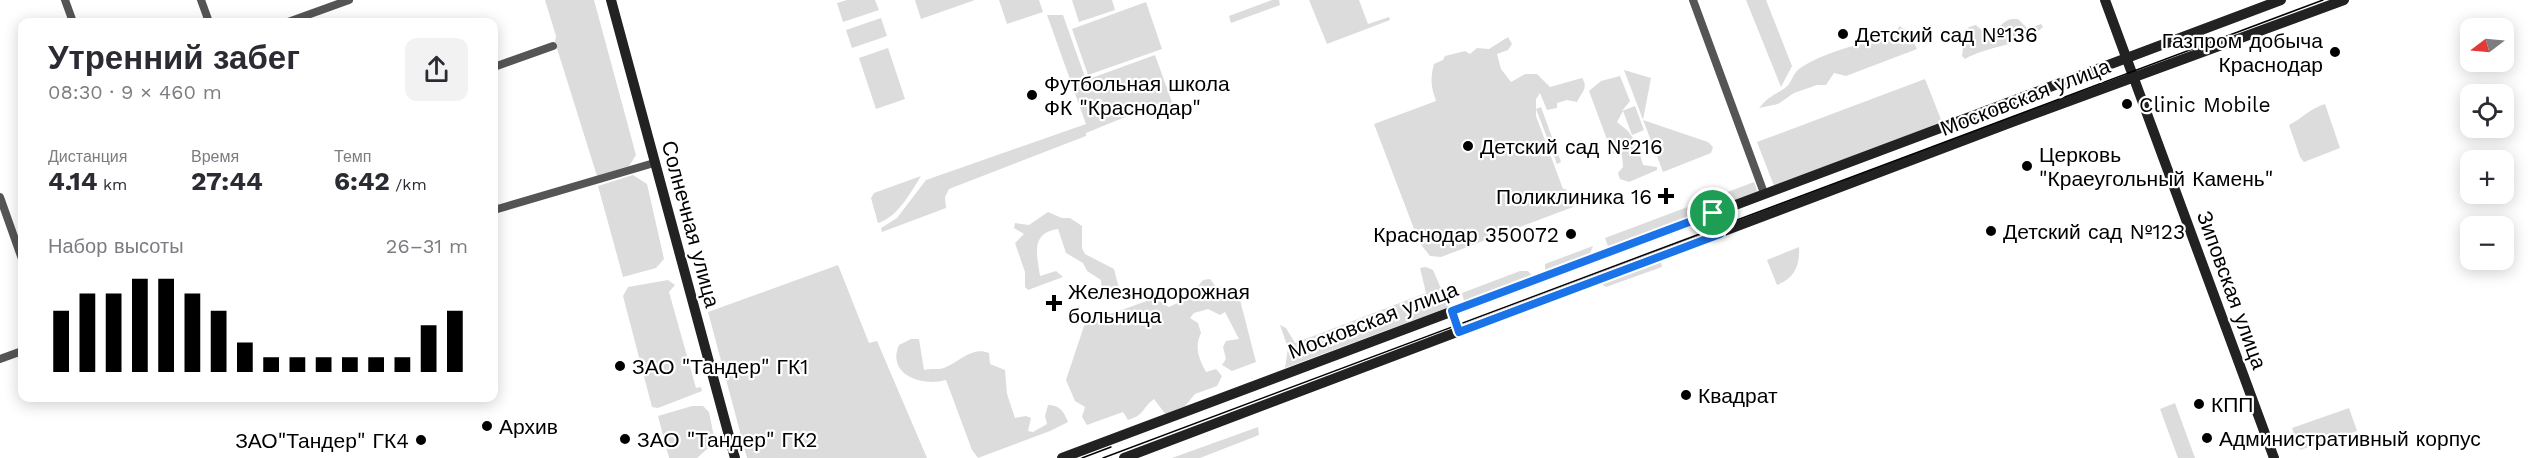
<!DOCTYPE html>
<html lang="ru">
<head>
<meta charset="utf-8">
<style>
	body { margin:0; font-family:"Work Sans",sans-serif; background:#f2f2f3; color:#2b2b33; height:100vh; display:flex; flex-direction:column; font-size:22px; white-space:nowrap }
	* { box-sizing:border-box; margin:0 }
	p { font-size:20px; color:#7c7c81 }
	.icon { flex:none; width:33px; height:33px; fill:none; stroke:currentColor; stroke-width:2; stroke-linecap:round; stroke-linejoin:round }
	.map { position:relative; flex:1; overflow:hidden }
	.details { position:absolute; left:18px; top:18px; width:480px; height:384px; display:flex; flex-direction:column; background:#fff; border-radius:12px; box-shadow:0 3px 15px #0003 }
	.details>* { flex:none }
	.needle { width:39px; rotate:254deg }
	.fabs { position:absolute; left:2460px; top:18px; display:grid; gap:12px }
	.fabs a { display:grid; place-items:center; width:54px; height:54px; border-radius:12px; background:#fff; box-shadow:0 3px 15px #0003; font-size:30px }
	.pin { position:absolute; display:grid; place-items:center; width:51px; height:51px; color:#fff; margin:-26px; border:3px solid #fff; border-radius:50%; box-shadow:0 2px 6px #0007 }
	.round { display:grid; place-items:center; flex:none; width:63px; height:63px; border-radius:12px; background:#f2f2f3 }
	.overview { display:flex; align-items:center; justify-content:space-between; height:102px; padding:0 30px }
	h1 { font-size:33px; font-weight:700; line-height:45px }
	.metrics { display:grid; grid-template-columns:repeat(3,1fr); gap:9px; height:102px; padding:6px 30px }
	.metrics div { display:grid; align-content:center }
	.metrics b { font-size:26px; font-weight:700 }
	.metrics small { font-size:16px; font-weight:400 }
	.metrics p { font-size:16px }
	.chart { height:168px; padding:12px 30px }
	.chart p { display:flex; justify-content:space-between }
	.chart svg { width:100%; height:108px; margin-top:6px; stroke:#000; stroke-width:6 }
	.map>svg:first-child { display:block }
</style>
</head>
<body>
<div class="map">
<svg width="2532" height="458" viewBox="0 0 2532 458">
	<rect width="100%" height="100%" fill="#fff"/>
	<g fill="#dcdcdc">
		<polygon points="545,0 594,0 636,155 629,166 597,176 555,42 556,36"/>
		<polygon points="847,0 875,0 879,10 843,22 837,3"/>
		<polygon points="915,0 975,0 921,19"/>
		<polygon points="999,0 1039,0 1043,12 1007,24"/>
		<polygon points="1072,0 1112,0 1115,10 1079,22"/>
		<polygon points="1272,0 1279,0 1280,5 1231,23 1229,16"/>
		<polygon points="1309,0 1359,0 1368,24 1389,17 1390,20 1327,44"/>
		<polygon points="1746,0 1766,0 1792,66 1781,87"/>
		<polygon points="1146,2 1162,49 1088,75 1072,29"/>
		<polygon points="1047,15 1063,15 1086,80 1155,55 1173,105 1162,102 1086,133 1086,136 949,189 945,197 946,208 882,232 881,228 897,218 926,180 1086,124"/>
		<polygon points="881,18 887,36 852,48 846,30"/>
		<path d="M2011 19H2018L2028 29 2041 24 2043 27C2023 46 1989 45 1965 59L1962 56 1965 33 1969 27 1976 25 1987 35C1998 32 2001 21 2011 19Z"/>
		<path d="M1899 26 1908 31 1917 49 1846 76 1834 73 1826 85H1817L1794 93 1778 104 1759 108C1769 96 1773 96 1785 88 1792 83 1792 75 1799 69 1815 57 1853 44 1873 42L1875 38 1890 34 1895 37Z"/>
		<path d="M1508 37 1512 44 1508 50 1497 54 1501 69 1511 82 1525 74H1537L1550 87 1582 78C1589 88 1581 93 1577 102L1567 100 1557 103V108L1547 110 1540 93 1536 99V109L1541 107 1561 162 1557 164 1536 109V116L1563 189H1566L1573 207 1441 257 1430 256 1419 242 1374 124 1436 101C1431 86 1430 79 1434 64L1443 60 1445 56 1465 51 1470 54 1477 48 1489 49Z"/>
		<polygon points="888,48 905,99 876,109 859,58"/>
		<polygon points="1624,70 1651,78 1643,120 1708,142 1713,147 1711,153 1663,172"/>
		<polygon points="1620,76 1630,101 1622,111 1635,106 1644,130 1632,135 1623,111 1617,122 1628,131 1637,144 1643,165 1657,167 1657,170 1629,182 1620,179 1618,173 1623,167 1622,155 1612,153 1589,91 1601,81"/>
		<polygon points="1925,79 1942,122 1774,186 1757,142"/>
		<path d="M2325 104 2340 148 2304 162 2300 157 2289 125C2303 118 2309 109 2325 104Z"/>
		<polygon points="633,175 647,184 664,259 656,268 623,277 598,186"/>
		<path d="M921 176C911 192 898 217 878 223L871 198 874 193Z"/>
		<polygon points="1754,182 1758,193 1609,249 1605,238"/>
		<path d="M1048 212 1062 218H1070L1082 226V248L1085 254 1114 269 1121 296 1114 300 1102 297 1101 280 1087 271 1083 263 1066 253 1058 229C1030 233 1037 255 1040 276L1056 271 1063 277 1028 290 1025 287V272L1015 243 1024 234 1014 228 1015 223 1029 225Z"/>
		<polygon points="1593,246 1589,256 1545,273 1545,264"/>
		<path d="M1799 247C1800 265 1795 278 1777 285L1767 260Z"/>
		<polygon points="1661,262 1662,267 1606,287 1602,284"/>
		<polygon points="838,265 869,343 877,341 927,458 747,458 708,312"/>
		<polygon points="1426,267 1433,270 1449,307 1285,368 1288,348 1280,325 1286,328 1295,343 1426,293 1420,268"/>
		<polygon points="1520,271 1528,271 1533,277 1464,301 1462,293"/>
		<path d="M1210 279 1216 287H1226L1238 292 1256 362 1232 371 1222 365 1226 359 1223 347 1226 341 1239 339 1225 312 1220 315 1208 309 1194 313 1190 318 1198 323 1201 333C1194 347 1199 359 1206 372L1216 369 1222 376 1217 386 1195 394 1185 406 1166 415 1154 399C1142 408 1145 415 1128 420L1123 412 1087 425 1082 417 1085 407 1075 401 1066 380 1085 323 1155 298 1169 307 1190 297 1203 280Z"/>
		<polygon points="668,280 675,285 669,292 696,388 701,387 702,391 658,408 652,407 623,296 628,287"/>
		<path d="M911 339H919L924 370C931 368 938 370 944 368 960 362 971 346 989 353L990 364 1005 370 1007 394 1015 418 1026 416 1031 418 1028 431 1033 432 1047 424 1045 416 1048 405C1060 405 1064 412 1068 422L1050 431 978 458 972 450 946 380C923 387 886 375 899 345Z"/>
		<polygon points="2175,403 2195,458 2178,458 2160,409"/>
		<polygon points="692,406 703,406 709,412 715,442 697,458 669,458 658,416"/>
		<polygon points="2349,408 2357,431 2300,450 2292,428"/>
		<polygon points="1258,427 1259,435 1200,458 1172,458"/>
	</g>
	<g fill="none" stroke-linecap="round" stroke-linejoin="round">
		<g stroke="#555" stroke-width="8">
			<polyline points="65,0 73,22"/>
			<polyline points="201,0 209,22"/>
			<polyline points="1693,0 1764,193"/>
			<polyline points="288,22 349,0"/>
			<polyline points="494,67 553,46"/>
			<polyline points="0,197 22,259"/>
			<polyline points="494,210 654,163"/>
			<polyline points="0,359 22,351"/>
		</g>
		<g stroke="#222" stroke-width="10">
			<polyline points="611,0 735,458"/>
			<polyline points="2105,0 2274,458"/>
			<polyline points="1062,458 2281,0"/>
			<polyline points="1124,458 2012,122 2344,0"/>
		</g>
		<g stroke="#000" stroke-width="1.5">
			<polyline points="1082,458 1111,447"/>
			<polyline points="1103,458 2323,0"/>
		</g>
	</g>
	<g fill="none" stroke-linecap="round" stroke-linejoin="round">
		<defs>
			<polygon id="route" points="1713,213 1720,234 1459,332 1452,311"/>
		</defs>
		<use href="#route" stroke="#fff" stroke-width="12"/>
		<use href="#route" stroke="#1a73e8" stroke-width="8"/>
	</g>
	<g fill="#000" stroke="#fff" stroke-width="2">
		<circle cx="1843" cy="34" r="6"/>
		<circle cx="2335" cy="52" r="6"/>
		<circle cx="1032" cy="95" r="6"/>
		<circle cx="2127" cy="104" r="6"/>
		<circle cx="1468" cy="146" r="6"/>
		<circle cx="2027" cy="166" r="6"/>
		<path d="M1663 187h6v6h6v6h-6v6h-6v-6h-6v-6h6z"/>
		<circle cx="1991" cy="231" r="6"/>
		<circle cx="1571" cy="234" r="6"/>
		<path d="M1051 294h6v6h6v6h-6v6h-6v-6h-6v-6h6z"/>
		<circle cx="620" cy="366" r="6"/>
		<circle cx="1686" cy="395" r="6"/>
		<circle cx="2199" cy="404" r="6"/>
		<circle cx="487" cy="426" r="6"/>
		<circle cx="2207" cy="438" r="6"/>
		<circle cx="625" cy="439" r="6"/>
		<circle cx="421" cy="440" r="6"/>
	</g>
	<g text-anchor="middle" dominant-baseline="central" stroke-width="4.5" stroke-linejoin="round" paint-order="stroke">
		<g font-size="21" fill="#000" stroke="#fff" text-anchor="start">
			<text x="1855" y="34">Детский сад №136</text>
			<text x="2323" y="40" text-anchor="end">Газпром добыча<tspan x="2323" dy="24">Краснодар</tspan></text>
			<text x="1044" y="83">Футбольная школа<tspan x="1044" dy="24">ФК "Краснодар"</tspan></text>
			<text x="2139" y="104">Clinic Mobile</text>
			<text x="1480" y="146">Детский сад №216</text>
			<text x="2039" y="154">Церковь<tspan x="2039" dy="24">"Краеугольный Камень"</tspan></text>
			<text x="1652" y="196" text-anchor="end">Поликлиника 16</text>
			<text x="2003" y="231">Детский сад №123</text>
			<text x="1559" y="234" text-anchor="end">Краснодар 350072</text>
			<text x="1068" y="291">Железнодорожная<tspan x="1068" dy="24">больница</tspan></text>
			<text x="632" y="366">ЗАО "Тандер" ГК1</text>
			<text x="1698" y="395">Квадрат</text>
			<text x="2211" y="404">КПП</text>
			<text x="499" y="426">Архив</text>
			<text x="2219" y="438">Административный корпус</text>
			<text x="637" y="439">ЗАО "Тандер" ГК2</text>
			<text x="409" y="440" text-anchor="end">ЗАО"Тандер" ГК4</text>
		</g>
		<g font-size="21" fill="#000" stroke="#fff">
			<text transform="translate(2025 97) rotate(-21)">Московская улица</text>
			<text transform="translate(691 224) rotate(75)">Солнечная улица</text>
			<text transform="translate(2232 290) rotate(70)">Зиповская улица</text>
			<text transform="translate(1373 320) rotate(-21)">Московская улица</text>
		</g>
	</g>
</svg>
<div class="fabs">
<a><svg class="needle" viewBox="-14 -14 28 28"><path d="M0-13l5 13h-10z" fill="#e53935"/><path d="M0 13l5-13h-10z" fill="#7c7c81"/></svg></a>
<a><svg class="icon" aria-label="locate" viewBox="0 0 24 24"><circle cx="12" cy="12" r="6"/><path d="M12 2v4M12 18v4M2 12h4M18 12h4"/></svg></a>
<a>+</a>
<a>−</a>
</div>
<div class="pin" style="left:1713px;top:213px;background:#1e9e55"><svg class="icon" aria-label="arrive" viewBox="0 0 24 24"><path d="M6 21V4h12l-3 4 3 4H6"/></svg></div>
<section class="details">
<div class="overview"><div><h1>Утренний забег</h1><p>08:30 · 9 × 460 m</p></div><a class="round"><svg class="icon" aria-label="share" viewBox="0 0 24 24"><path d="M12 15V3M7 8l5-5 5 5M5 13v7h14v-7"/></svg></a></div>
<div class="metrics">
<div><p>Дистанция</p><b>4.14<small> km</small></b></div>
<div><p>Время</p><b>27:44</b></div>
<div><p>Темп</p><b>6:42<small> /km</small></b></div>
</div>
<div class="chart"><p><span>Набор высоты</span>26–31 m</p>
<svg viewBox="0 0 160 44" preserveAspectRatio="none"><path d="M5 44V19M15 44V12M25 44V12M35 44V6M45 44V6M55 44V12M65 44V19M75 44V32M85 44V38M95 44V38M105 44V38M115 44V38M125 44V38M135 44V38M145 44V25M155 44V19"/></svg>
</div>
</section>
</div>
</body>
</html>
